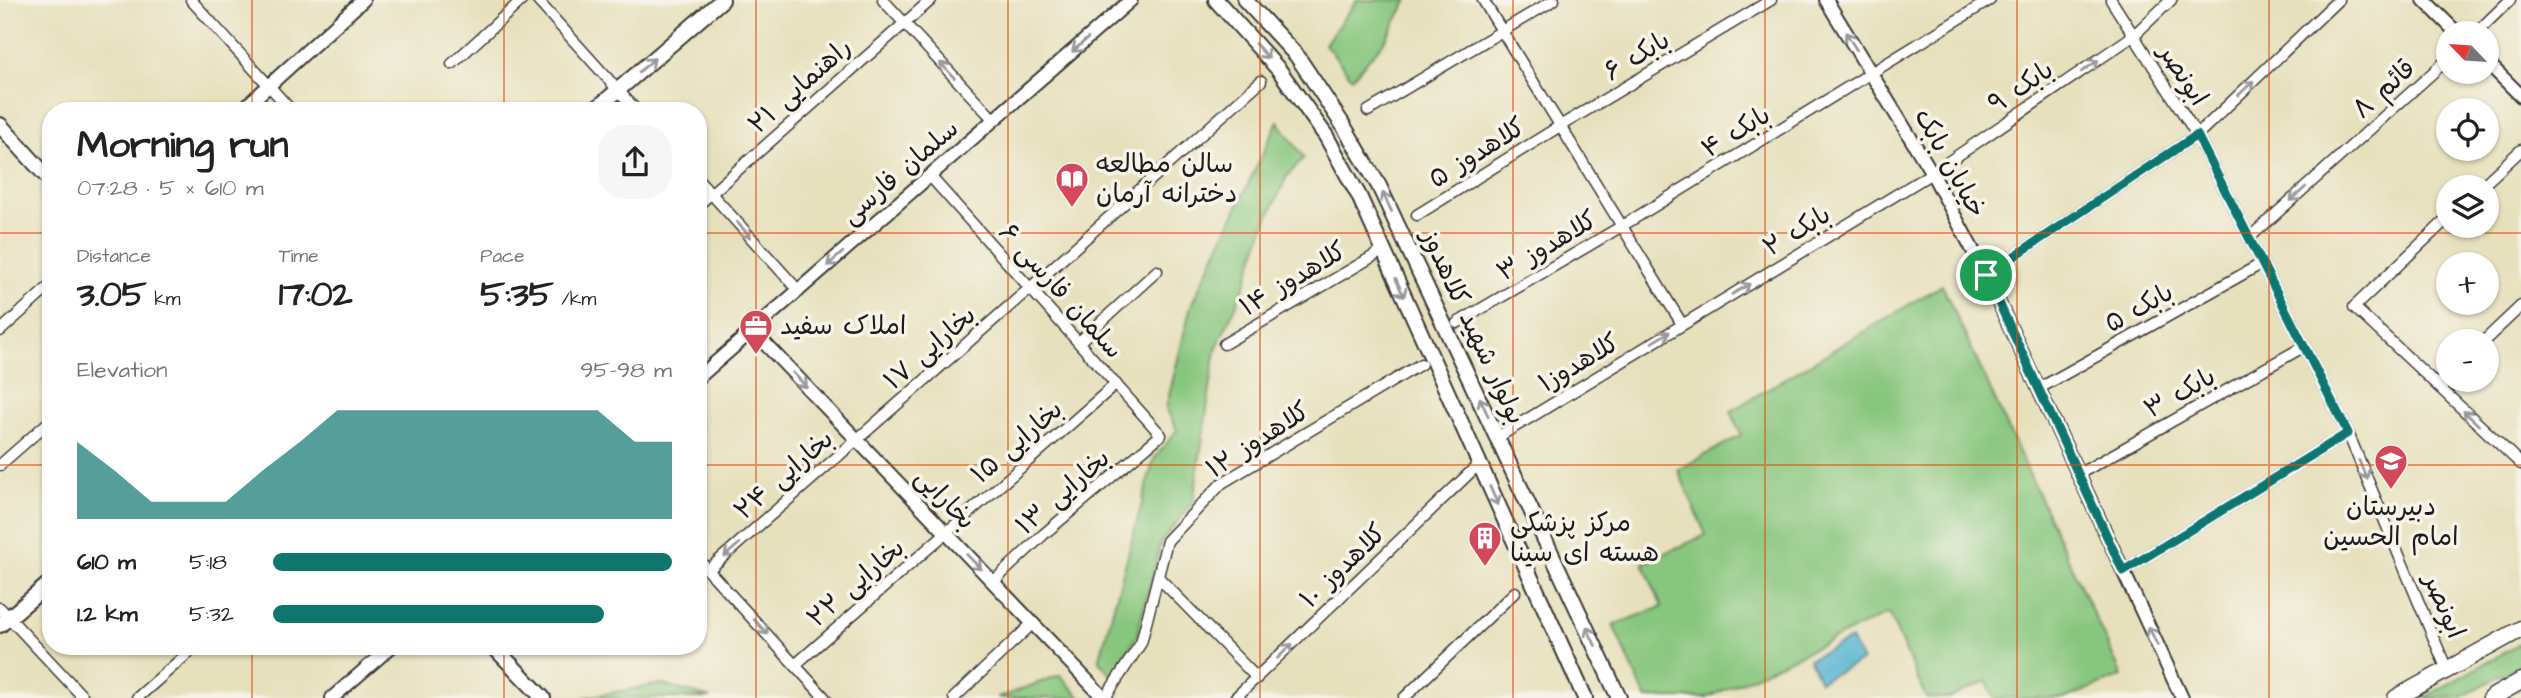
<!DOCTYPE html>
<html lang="en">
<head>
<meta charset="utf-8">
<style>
	body { margin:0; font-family:"Architects Daughter","Playpen Sans Arabic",sans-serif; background:#f6f6f6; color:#222; height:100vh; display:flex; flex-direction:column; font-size:26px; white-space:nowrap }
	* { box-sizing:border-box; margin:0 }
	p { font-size:23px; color:#767676 }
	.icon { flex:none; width:38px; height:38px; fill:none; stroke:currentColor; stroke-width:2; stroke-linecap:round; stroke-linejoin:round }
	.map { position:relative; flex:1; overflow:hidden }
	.drawer { position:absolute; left:42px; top:102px; width:665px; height:553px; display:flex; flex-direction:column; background:#fff; border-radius:28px; box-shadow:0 2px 5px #0004 }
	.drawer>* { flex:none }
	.needle { width:46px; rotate:295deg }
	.fabs { position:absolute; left:2436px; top:21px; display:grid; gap:14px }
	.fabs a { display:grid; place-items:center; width:63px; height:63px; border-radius:50%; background:#fff; box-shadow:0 2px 5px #0004; font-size:35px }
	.pin { position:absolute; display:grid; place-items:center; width:60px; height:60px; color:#fff; margin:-30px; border:4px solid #fff; border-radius:50%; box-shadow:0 2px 7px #0007 }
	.round { display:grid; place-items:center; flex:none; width:74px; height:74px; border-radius:28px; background:#f6f6f6 }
	.headline { display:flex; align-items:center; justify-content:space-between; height:119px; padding:0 35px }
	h1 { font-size:38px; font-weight:700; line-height:52px }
	.stats { display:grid; grid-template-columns:repeat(3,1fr); gap:10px; height:119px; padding:7px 35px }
	.stats div { display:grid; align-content:center }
	.stats b { font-size:35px; font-weight:700 }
	.stats small { font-size:19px; font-weight:400 }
	.stats p { font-size:19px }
	.chart { height:196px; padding:14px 35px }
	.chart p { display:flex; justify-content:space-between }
	.chart svg { width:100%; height:126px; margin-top:7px; fill:#0f766e; opacity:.7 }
	ul { padding:0 35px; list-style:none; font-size:23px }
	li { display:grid; grid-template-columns:112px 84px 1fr; align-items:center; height:52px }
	li i { height:18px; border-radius:9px; background:#0f766e }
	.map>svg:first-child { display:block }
</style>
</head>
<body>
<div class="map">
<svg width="2521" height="698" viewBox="0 0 2521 698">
	<rect width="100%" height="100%" fill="#f7f3e8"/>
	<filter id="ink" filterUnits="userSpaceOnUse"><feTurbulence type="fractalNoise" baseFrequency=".0143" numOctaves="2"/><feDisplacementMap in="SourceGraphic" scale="14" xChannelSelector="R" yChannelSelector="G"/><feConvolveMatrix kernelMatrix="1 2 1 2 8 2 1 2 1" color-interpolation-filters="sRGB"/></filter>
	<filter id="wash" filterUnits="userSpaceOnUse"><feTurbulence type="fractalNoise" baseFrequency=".00686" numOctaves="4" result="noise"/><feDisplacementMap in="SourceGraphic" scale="28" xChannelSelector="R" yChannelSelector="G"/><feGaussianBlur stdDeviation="1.57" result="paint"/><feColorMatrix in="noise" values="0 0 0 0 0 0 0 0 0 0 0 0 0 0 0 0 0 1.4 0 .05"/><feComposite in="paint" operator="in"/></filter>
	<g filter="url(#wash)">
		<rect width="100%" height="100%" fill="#e7e0bd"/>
		<g fill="#87c67d" stroke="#52714c" stroke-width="2">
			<polygon points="1357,0 1408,0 1384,42 1352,78 1325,44"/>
			<polygon points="1278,121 1304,158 1287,176 1265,224 1244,288 1216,349 1193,503 1161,542 1137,635 1112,676 1099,661 1154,459 1177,430 1166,408 1191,305"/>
			<polygon points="1942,285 2122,676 2066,698 1994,698 1987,681 1949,698 1926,698 1889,613 1707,698 1646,698 1613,625 1662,607 1643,563 1706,535 1678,470 1741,435 1731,411"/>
			<polygon points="2521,643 2521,664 2460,698 2424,698"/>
			<polygon points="1060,675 1081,698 997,698"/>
			<polygon points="661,684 711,698 581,698"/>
		</g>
		<polygon fill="#51b3d0" stroke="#366876" stroke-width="2" points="1851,639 1862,661 1820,681 1809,659"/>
	</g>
	<g filter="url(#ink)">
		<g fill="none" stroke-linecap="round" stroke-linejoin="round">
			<defs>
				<g id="minor">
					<polyline points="191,0 291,110"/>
					<polyline points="537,0 636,110"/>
					<polyline points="883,0 994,120"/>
					<polyline points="1483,0 1682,324"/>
					<polyline points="2111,0 2197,135 2348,433 2447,670"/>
					<polyline points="2476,33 2510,0"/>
					<polyline points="452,64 522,0"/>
					<polyline points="1368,111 1554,0"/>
					<polyline points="930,176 1161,435 1044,534 993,582"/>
					<polyline points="698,179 799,291"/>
					<polyline points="2481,187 2521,150"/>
					<polyline points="698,205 931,0"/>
					<polyline points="1417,215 1560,126 1771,0"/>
					<polyline points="2448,218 2354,307 2521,464"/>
					<polyline points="2249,238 2448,59"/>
					<polyline points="1986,275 2197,135 2338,0"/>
					<polyline points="1457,323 1622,226 1990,0"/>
					<polyline points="0,331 51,285"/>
					<polyline points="2484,341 2521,306"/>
					<polyline points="1079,342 1157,271"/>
					<polyline points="1224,344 1384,250"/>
					<polyline points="2437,385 2448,375"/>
					<polyline points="2038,389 2261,264"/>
					<polyline points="1498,437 1932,173 2133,36 2171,0"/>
					<polyline points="0,465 51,420"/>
					<polyline points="2077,475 2303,347"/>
					<polyline points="698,559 825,698"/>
					<polyline points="708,570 1030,288 1261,81"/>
					<polyline points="2123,571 2348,433"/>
					<polyline points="1158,577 1257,678"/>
					<polyline points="0,608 84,698"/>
					<polyline points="795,665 1116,384"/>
					<polyline points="137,698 196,646"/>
					<polyline points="954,698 1033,623"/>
					<polyline points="1105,698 1141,643 1167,541 1222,483 1421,364"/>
					<polyline points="1235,698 1479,464"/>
					<polyline points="1404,698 1515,592"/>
				</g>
				<g id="tertiary">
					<polyline points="1826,0 1932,173 1986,275 2182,698"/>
					<polyline points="2424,0 2457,33"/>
					<polyline points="2487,62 2521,96"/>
					<polyline points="242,110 363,0"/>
					<polyline points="753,331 1104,698"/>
					<polyline points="698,378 1131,0"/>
					<polyline points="332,698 392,646"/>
				</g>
				<g id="secondary">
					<polyline points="1216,0 1279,70 1326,136 1359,196 1585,698"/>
					<polyline points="1245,0 1297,56 1343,125 1379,186 1619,698"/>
					<polyline points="595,110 722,0"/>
					<polyline points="0,125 51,181"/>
					<polyline points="0,625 51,582"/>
					<polyline points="493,646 543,698"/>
				</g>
				<g id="primary">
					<polyline points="2396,698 2521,629"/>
					<polyline points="2491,698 2521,681"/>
				</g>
			</defs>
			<use href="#minor" stroke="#3a3934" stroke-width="13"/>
			<use href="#tertiary" stroke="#3a3934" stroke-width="16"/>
			<use href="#secondary" stroke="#3a3934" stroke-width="18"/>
			<use href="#primary" stroke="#3a3934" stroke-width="19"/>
			<use href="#minor" stroke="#fff" stroke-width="10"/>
			<use href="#tertiary" stroke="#fff" stroke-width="12"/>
			<use href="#secondary" stroke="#fff" stroke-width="14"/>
			<use href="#primary" stroke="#fff" stroke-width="16"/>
		</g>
		<defs><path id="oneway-shaft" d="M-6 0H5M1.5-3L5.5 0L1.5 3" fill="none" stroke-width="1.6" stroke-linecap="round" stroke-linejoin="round" transform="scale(1.75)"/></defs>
		<g stroke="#999">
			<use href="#oneway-shaft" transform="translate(1851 41) rotate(-122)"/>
			<use href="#oneway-shaft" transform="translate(1080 45) rotate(139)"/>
			<use href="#oneway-shaft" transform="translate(1262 51) rotate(48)"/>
			<use href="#oneway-shaft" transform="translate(647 65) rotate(-41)"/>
			<use href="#oneway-shaft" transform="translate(2090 66) rotate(-34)"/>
			<use href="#oneway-shaft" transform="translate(947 70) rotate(-133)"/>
			<use href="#oneway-shaft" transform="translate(2246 88) rotate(-44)"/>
			<use href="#oneway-shaft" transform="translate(2298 194) rotate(138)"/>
			<use href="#oneway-shaft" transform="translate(1387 202) rotate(-116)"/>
			<use href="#oneway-shaft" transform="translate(744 230) rotate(48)"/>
			<use href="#oneway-shaft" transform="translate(835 259) rotate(139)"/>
			<use href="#oneway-shaft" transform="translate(1400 288) rotate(66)"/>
			<use href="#oneway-shaft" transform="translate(1741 289) rotate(-31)"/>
			<use href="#oneway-shaft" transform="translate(1661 337) rotate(-31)"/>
			<use href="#oneway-shaft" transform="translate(800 380) rotate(46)"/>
			<use href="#oneway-shaft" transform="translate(1484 407) rotate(-115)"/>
			<use href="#oneway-shaft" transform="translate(2471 418) rotate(-137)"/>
			<use href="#oneway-shaft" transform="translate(2363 470) rotate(67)"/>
			<use href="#oneway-shaft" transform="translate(1494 496) rotate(66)"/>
			<use href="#oneway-shaft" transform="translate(732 550) rotate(139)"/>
			<use href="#oneway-shaft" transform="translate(974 562) rotate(46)"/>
			<use href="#oneway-shaft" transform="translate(761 627) rotate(48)"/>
			<use href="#oneway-shaft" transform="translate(1591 636) rotate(-115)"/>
			<use href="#oneway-shaft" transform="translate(2153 636) rotate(-115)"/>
			<use href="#oneway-shaft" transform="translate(1285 651) rotate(-44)"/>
		</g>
	</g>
	<g fill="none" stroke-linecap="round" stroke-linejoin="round" filter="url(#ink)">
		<defs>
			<polygon id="route" points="2197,135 2348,433 2123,571 1986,275"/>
		</defs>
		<use href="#route" stroke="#fff" stroke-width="14"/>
		<use href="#route" stroke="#0f766e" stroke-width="9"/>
	</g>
	<path fill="none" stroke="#d4530e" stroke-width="2" stroke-opacity="0.55" d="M252 0V110M504 0V110M756 0V698M1008 0V698M1260 0V698M1513 0V698M1765 0V698M2017 0V698M2269 0V698M0 233H51M698 233H2521M0 465H51M698 465H2521M252 646V698M504 646V698"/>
	<defs>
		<symbol id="library-pin" viewBox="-11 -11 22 30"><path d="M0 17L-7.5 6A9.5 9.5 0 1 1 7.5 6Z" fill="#d1495b" stroke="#f7f3e8"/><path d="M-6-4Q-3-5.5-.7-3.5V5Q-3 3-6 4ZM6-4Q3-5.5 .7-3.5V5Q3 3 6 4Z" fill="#fff"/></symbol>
		<symbol id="office-pin" viewBox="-11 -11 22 30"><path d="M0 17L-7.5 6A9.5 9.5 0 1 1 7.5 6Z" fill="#d1495b" stroke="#f7f3e8"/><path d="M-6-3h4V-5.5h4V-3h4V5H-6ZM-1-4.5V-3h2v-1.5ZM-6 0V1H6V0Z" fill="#fff"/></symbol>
		<symbol id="school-pin" viewBox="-11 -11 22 30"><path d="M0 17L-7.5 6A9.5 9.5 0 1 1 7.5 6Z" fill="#d1495b" stroke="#f7f3e8"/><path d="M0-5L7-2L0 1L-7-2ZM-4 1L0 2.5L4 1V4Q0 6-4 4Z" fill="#fff"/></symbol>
		<symbol id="building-pin" viewBox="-11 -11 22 30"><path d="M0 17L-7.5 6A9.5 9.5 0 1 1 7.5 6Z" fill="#d1495b" stroke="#f7f3e8"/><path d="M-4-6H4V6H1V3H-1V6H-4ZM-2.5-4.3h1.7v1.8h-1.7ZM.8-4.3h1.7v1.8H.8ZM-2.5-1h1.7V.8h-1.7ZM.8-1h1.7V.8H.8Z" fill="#fff"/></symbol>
	</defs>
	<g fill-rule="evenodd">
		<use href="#library-pin" x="1053" y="160" width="38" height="52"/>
		<use href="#office-pin" x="737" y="307" width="38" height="52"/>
		<use href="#school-pin" x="2372" y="442" width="38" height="52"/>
		<use href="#building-pin" x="1466" y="519" width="38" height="52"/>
	</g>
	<g text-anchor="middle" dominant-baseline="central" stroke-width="7" stroke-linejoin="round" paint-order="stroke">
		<g font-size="26" fill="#1c1c1c" stroke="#f7f3e8">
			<text transform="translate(1637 56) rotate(-31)">بابک ۶</text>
			<text transform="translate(2183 75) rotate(57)">ابونصر</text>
			<text transform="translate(800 86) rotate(-42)">راهنمایی ۲۱</text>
			<text transform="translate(2021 87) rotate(-34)">بابک ۹</text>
			<text transform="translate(2384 89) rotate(-42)">قائم ۸</text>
			<text transform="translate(1736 132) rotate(-31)">بابک ۴</text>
			<text transform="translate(1477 153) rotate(-32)">کلاهدوز ۵</text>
			<text transform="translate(1950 163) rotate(61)">خیابان بابک</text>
			<text transform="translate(900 172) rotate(-41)">سلمان فارسی</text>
			<text transform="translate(1797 231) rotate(-31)">بابک ۲</text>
			<text transform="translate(1547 246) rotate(-31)">کلاهدوز ۳</text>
			<text transform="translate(1293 279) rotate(-31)">کلاهدوز ۱۴</text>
			<text transform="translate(1061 291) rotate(48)">سلمان فارسی ۶</text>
			<text transform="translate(2139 308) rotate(-29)">بابک ۵</text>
			<text transform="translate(1473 327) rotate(65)">بولوار شهید کلاهدوز</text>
			<text transform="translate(930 348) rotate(-41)">بخارایی ۱۷</text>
			<text transform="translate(1579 363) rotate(-31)">کلاهدوز۱</text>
			<text transform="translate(2180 393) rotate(-29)">بابک ۳</text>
			<text transform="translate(1258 440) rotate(-33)">کلاهدوز ۱۲</text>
			<text transform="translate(1017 442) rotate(-41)">بخارایی ۱۵</text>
			<text transform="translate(784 475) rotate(-41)">بخارایی ۲۴</text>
			<text transform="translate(1063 492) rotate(-41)">بخارایی ۱۳</text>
			<text transform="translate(945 499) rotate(46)">بخارایی</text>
			<text transform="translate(1343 566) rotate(-44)">کلاهدوز ۱۰</text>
			<text transform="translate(856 583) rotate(-41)">بخارایی ۲۲</text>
			<text transform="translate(2444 606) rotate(67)">ابونصر</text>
		</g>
		<g font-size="26" fill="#1c1c1c" stroke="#f7f3e8" text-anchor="start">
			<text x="1096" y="164">سالن مطالعه<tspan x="1096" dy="30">دخترانه آرمان</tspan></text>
			<text x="780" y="326">املاک سفید</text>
			<text x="2391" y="507" text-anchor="middle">دبیرستان<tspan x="2391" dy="30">امام الحسین</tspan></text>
			<text x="1510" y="523">مرکز پزشکی<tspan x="1510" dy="30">هسته ای سینا</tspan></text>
		</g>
	</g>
</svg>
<div class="fabs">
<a><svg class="needle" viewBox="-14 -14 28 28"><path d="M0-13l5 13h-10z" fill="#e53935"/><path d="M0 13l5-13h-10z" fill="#767676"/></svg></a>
<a><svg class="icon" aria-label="locate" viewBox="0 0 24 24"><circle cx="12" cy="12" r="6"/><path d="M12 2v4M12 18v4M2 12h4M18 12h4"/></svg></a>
<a><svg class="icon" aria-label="layers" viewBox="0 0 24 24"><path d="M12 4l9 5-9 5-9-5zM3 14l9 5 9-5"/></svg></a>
<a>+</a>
<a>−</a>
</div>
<div class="pin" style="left:1986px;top:275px;background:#1e9e55"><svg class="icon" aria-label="arrive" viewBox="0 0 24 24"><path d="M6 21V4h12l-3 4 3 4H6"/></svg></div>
<section class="drawer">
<div class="headline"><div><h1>Morning run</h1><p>07:28 · 5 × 610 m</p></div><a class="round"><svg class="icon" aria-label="share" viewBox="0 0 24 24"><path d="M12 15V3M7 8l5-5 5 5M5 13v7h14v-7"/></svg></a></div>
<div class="stats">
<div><p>Distance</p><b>3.05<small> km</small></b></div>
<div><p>Time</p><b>17:02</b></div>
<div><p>Pace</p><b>5:35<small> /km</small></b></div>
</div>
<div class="chart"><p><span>Elevation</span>95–98 m</p>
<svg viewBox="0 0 160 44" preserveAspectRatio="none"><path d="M0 44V17L10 27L20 38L30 38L40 38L50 27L60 17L70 6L80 6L90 6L100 6L110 6L120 6L130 6L140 6L150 17L160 17V44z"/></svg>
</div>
<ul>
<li><b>610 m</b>5:18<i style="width:100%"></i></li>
<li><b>1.2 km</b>5:32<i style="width:83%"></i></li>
</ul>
</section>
</div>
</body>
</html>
